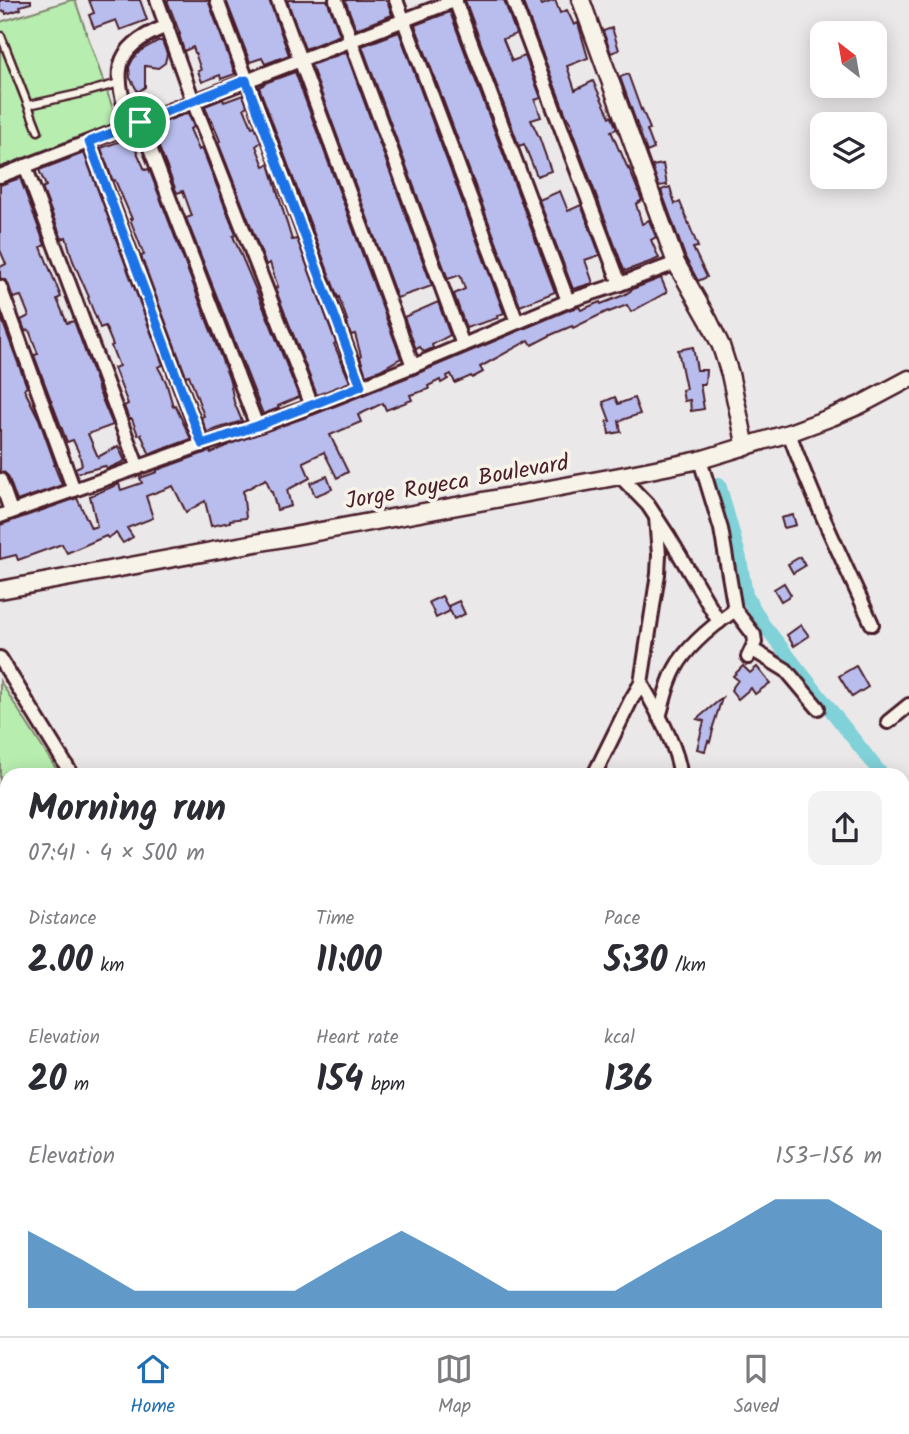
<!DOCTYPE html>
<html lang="en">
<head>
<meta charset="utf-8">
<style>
	body { margin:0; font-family:Kalam,sans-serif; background:#f2f2f3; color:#2b2b33; height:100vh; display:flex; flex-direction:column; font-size:26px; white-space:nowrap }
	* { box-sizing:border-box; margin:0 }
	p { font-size:23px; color:#7c7c81 }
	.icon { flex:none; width:38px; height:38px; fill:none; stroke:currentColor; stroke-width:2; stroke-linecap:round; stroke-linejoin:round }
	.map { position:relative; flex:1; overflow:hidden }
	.panel { position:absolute; left:0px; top:768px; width:910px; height:569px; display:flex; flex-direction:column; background:#fff; border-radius:21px 21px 0 0; box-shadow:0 4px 18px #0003 }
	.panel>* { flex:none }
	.needle { width:46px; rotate:329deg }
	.buttons { position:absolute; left:810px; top:21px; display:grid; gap:14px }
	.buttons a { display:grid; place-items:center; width:77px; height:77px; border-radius:14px; background:#fff; box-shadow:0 4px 18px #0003; font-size:35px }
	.pin { position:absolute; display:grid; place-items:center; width:60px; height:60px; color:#fff; margin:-30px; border:4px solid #fff; border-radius:50%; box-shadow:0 2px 7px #0007 }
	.round { display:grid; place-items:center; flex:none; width:74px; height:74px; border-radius:14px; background:#f2f2f3 }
	.head { display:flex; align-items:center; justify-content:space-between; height:119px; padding:0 28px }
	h1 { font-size:38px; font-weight:700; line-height:52px }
	.figures { display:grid; grid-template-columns:repeat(3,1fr); gap:10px; height:119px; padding:7px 28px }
	.figures div { display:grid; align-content:center }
	.figures b { font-size:35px; font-weight:700 }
	.figures small { font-size:19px; font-weight:400 }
	.figures p { font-size:19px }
	.chart { height:196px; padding:14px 28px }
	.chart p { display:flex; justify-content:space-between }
	.chart svg { width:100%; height:126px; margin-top:7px; fill:#1f6fb2; opacity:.7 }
	.tabs { display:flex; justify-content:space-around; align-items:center; height:98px; border-top:2px solid #e1e1e2; background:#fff; font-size:19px; color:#7c7c81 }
	.tabs a { display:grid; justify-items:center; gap:4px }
	.tabs .current { color:#1f6fb2 }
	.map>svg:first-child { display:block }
</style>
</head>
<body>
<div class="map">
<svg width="909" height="1336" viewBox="0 0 909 1336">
	<rect width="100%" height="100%" fill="#ebe8e9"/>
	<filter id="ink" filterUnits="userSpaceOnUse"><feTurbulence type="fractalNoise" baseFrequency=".0143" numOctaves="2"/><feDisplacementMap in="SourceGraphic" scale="14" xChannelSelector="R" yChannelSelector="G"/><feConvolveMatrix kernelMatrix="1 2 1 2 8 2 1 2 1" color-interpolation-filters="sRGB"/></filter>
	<g filter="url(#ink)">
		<g fill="#b7edaf" stroke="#80866d" stroke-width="2">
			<polygon points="71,0 75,0 119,126 0,169 0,22"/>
			<polygon points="0,681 60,775 7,775 7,1037 0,1041"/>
		</g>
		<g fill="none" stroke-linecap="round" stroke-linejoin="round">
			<g stroke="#80d1d8" stroke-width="14">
				<polyline points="719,484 740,559 746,595 763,624 882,775"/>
				<polyline points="903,803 909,810"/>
			</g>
		</g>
		<g fill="#b9bdee" stroke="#4a1f2b" stroke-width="2">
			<polygon points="0,0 31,0 31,3 20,6 21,9 6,14 5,11 0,12"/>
			<polygon points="89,0 140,0 147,20 120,30 116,20 94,28 89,15 94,13"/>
			<polygon points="167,0 208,0 235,74 221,79 220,75 202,82 198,71 201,70 193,47 184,51 179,34 180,34"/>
			<polygon points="226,0 269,0 289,55 265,64 262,58 250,62"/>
			<polygon points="287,0 327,0 340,35 305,49"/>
			<polygon points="345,0 387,0 392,15 356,29"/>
			<polygon points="465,0 504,0 516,34 503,39 512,61 525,56 541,98 535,100 541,117 531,120 539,137 551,171 537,176 524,144 519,146"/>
			<polygon points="522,0 540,0 542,5 555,0 560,13 567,10 574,25 578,23 588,58 567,66 575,90 593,81 610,117 612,117 617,129 611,131 619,150 620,150 628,169 629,168 642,200 636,204 642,224 649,220 656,237 651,240 659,258 655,260 625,271 624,270 571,128 573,127 566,115"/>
			<polygon points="450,12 555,292 520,306 415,25"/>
			<polygon points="612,28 619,50 611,53 603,31"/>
			<polygon points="399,32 504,313 497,316 498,318 466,328 454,294 465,289 460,275 448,279 362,46"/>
			<polygon points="158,41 162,41 167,54 165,63 158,68 145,66 145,87 138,92 130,78 129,67 133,59 140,51"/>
			<polygon points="346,52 432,286 397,298 311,65"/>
			<polygon points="295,72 401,358 380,370 366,375 360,357 361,356 355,334 351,335 346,320 347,320 339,297 338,298 259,87 263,85 262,84"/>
			<polygon points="628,74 641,110 642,109 650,129 647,130 654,149 647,152 620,77"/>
			<polygon points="243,95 247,106 244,108 252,127 255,126 261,142 256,146 264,166 269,164 292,240 297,239 336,343 334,344 350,382 317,395 275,288 278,287 270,263 266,265 218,142 220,141 212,121 211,122 205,106 223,99 224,102"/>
			<polygon points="188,113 194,127 190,129 199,150 202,148 236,235 233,236 270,323 299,397 278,406 279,408 263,414 186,218 192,216 183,191 177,193 155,137 157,136 153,126"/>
			<polygon points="132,137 137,150 136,150 145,170 149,169 230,381 234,402 242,421 207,432 201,417 204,416 189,375 186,376 141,256 144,255 130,219 132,219 115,180 113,181 101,148"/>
			<polygon points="84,153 163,365 158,367 166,382 173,406 175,405 191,439 150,454 149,453 141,434 138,435 132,419 129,419 124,406 128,404 114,368 119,366 111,346 113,345 105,326 100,328 88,298 89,297 73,261 66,237 62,239 42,188 46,186 39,170"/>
			<polygon points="663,164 667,185 659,186 652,166"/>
			<polygon points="20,178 45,245 41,247 61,297 57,299 67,323 74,321 98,387 97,387 113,425 88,434 98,457 118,446 125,461 107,469 105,466 77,473 75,468 82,465 79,453 73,440 67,442 43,379 34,355 38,354 29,330 25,331 21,320 29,316 21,296 13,298 8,283 5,280 0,278 0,267 6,264 0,250 0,185"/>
			<polygon points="670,187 675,204 680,202 698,247 693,248 707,277 698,281 686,259 661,190"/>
			<polygon points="560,191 568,211 581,205 600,255 585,260 593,283 573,289 539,200"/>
			<polygon points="661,278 667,292 631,312 627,305 609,312 608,311 573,328 572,326 553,334 532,345 529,340 480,367 483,372 472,378 471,376 455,383 451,374 447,376 448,379 441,383 440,380 428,386 429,389 410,395 412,400 386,410 383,403 358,415 361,422 330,435 348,472 337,478 324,452 303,462 310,478 287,490 291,506 277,510 272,492 271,492 266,479 243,491 246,518 230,520 230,522 211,526 205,501 186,512 173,486 146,496 153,518 127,528 133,537 123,543 116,533 108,538 106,536 67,553 62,544 18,560 16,555 0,559 0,525 77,498 91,528 97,526 90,496 119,484 121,490 142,483 140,478 157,472 157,470 210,451 211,453 233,443 315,414 416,374 571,309 579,307 581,310 600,302 601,304 624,295 635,288"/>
			<polygon points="438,302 450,335 432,345 433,348 424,352 420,347 416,349 404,317"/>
			<polygon points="0,315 27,387 24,389 39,419 55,464 54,465 62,485 17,501 8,476 5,473 0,471"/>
			<polygon points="693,347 697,370 706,370 705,384 700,384 704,409 691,411 690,400 684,401 682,390 686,389 678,350"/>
			<polygon points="615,397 618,404 634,398 640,414 619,421 621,432 609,434 607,421 610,421 603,402"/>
			<polygon points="327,476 332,489 315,496 310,483"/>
			<polygon points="793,515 796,525 784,528 781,518"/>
			<polygon points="800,557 805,566 793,573 788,564"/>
			<polygon points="784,583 791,595 781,601 774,589"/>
			<polygon points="442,596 450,611 436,618 429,602"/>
			<polygon points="459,601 465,614 454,619 448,606"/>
			<polygon points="801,625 809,636 794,646 787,635"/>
			<polygon points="743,666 750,673 757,667 770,683 755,694 751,688 738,699 731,690 738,680 733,676"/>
			<polygon points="856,666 868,687 852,697 839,676"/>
			<polygon points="722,698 712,730 713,730 710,742 708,741 705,751 697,749 704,721 697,719"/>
		</g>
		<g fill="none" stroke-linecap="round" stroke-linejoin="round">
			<defs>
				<g id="service">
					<polyline points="1,36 38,131"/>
					<polyline points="29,105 83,93 119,83"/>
				</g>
				<g id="minor">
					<polyline points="157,0 193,101 312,406"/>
					<polyline points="217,0 361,386"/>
					<polyline points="278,0 413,366"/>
					<polyline points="336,0 463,345"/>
					<polyline points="396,0 517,322"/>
					<polyline points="455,0 568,301"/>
					<polyline points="513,0 620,284"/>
					<polyline points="140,122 257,426"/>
					<path d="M130 126C115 74 108 49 167 26"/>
					<polyline points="89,142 202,444"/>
					<polyline points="25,166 138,468"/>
					<polyline points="0,176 456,0"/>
					<polyline points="0,287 74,490"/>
					<path d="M789 433C813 499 843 561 872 624"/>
					<polyline points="700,460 721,529 735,610 754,635 755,642 748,657"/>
					<polyline points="620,476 648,505 669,537 719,622"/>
					<polyline points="0,480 11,511"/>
					<polyline points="0,516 312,406 413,366 568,301 620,284 676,263"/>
					<polyline points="753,650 786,670 818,708"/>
					<polyline points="0,658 72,775"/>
					<path d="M641 683C654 705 679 750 680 775"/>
					<path d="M659 717C664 701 667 683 675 669 687 646 715 624 735 610"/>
					<polyline points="888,722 909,705"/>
					<polyline points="594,775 631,700 641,683 658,574 659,555 656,517"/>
					<polyline points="0,1094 7,1091"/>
					<polyline points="0,1129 7,1127"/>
					<polyline points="473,1330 475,1336"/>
				</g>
				<g id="tertiary">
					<polyline points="581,0 676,263 709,321 721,346 730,374 746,447"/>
					<polyline points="0,590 620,476 700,460 789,433 832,417 860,405 909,379"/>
				</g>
			</defs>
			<use href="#service" stroke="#4a1f2b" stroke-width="11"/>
			<use href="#minor" stroke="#4a1f2b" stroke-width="18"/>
			<use href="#tertiary" stroke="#4a1f2b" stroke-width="21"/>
			<g stroke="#4a1f2b" stroke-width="2.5" stroke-dasharray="5 5" stroke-linecap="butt">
				<polyline points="0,1210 7,1206"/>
				<polyline points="105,1330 105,1336"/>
				<polyline points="203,1330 204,1336"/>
				<polyline points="330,1330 331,1336"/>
				<polyline points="447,1330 449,1336"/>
			</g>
			<use href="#service" stroke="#f7f3e8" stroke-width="6"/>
			<use href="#minor" stroke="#f7f3e8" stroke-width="12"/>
			<use href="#tertiary" stroke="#f7f3e8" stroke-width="16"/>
		</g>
	</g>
	<g fill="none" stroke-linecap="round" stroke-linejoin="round" filter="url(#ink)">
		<defs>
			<polygon id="route" points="246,80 361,386 257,426 202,444 89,142"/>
		</defs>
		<use href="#route" stroke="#fff" stroke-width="14"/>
		<use href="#route" stroke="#1a73e8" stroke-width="9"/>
	</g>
	<g text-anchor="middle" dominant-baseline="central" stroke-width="7" stroke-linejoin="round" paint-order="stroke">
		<g font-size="23" fill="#4a1f2b" stroke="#f7f3e8">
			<text transform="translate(457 483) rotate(-10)">Jorge Royeca Boulevard</text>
		</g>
	</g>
</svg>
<div class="buttons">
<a><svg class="needle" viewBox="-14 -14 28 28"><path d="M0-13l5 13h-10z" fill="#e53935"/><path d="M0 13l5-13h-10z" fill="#7c7c81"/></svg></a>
<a><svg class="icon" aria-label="layers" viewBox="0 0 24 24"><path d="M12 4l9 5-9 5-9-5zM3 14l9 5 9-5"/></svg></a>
</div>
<div class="pin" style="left:140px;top:122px;background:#1e9e55"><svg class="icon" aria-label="arrive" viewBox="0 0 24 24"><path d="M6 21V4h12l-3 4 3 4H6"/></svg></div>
<section class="panel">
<div class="head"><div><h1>Morning run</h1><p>07:41 · 4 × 500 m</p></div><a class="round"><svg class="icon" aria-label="share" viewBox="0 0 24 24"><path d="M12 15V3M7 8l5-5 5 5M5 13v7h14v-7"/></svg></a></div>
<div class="figures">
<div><p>Distance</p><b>2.00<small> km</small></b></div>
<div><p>Time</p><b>11:00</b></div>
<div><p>Pace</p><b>5:30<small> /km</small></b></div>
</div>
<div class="figures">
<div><p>Elevation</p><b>20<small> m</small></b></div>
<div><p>Heart rate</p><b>154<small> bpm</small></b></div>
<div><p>kcal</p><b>136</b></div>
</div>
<div class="chart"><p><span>Elevation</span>153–156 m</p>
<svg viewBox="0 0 160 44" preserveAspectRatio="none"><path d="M0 44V17L10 27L20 38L30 38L40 38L50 38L60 27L70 17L80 27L90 38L100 38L110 38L120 27L130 17L140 6L150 6L160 17V44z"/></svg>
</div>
</section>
</div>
<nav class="tabs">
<a class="current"><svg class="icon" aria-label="home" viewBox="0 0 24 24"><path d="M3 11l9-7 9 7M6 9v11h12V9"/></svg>Home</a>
<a><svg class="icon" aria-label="map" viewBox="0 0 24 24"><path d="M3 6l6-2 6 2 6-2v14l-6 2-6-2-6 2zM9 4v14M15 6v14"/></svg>Map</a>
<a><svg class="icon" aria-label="saved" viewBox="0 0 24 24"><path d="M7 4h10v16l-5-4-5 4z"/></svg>Saved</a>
</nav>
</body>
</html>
